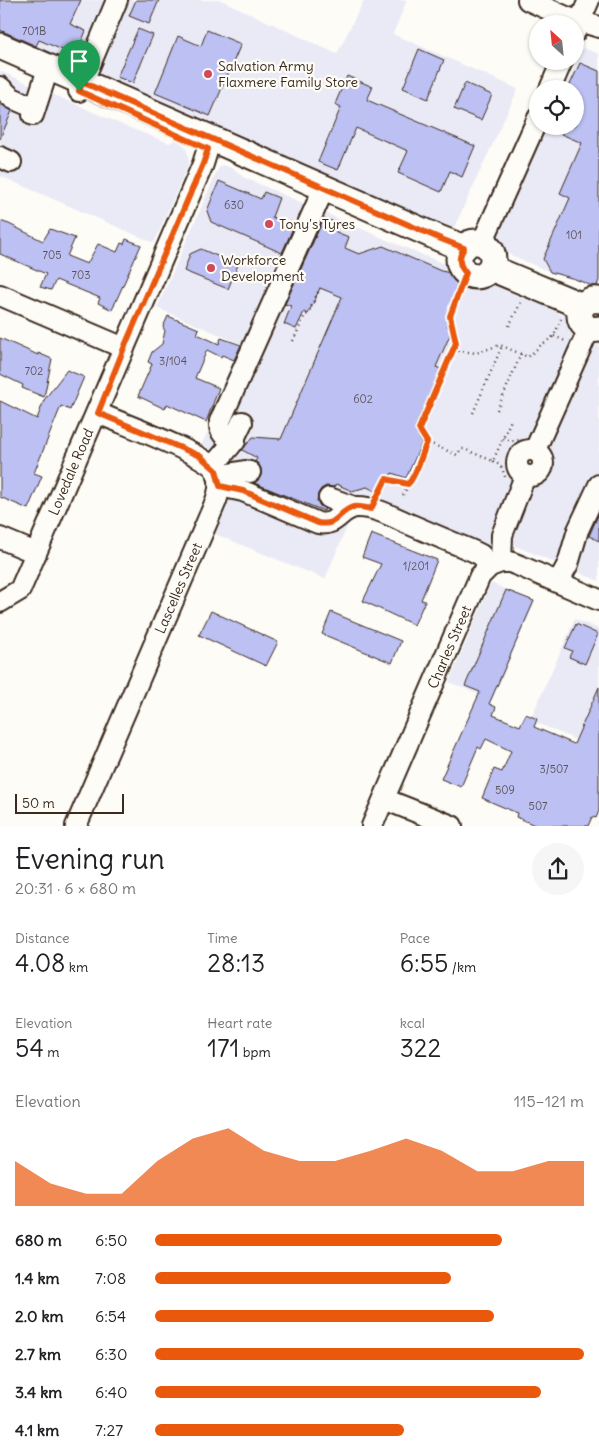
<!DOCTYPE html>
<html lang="en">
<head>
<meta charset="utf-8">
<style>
	body { margin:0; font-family:Delius,sans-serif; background:#f6f6f6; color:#202124; height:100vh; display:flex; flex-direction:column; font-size:19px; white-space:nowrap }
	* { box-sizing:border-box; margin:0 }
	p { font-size:16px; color:#757577 }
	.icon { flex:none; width:28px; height:28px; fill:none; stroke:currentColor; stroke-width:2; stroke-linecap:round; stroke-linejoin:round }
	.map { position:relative; height:826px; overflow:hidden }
	.drawer { display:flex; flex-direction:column; background:#fff; flex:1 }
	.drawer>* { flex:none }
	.needle { width:32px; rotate:333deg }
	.fabs { position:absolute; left:529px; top:15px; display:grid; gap:10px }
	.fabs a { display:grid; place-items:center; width:55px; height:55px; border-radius:50%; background:#fff; box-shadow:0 1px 4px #0004; font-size:25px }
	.scale { position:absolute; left:15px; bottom:12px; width:109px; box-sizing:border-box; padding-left:5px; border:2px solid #3b2a1e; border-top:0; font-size:14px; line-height:18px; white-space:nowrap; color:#3b2a1e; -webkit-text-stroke:4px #fdfcf7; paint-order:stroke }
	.pin { position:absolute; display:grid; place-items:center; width:42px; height:42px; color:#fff; margin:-51px -21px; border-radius:50% 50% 50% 0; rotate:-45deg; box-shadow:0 0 5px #0007 }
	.pin .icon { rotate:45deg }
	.round { display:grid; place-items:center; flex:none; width:52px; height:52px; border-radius:26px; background:#f6f6f6 }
	.head { display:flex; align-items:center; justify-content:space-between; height:85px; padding:0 15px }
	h1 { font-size:28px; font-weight:600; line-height:38px }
	.stats { display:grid; grid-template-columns:repeat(3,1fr); gap:8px; height:85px; padding:5px 15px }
	.stats div { display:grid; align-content:center }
	.stats b { font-size:25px; font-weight:600 }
	.stats small { font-size:14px; font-weight:400 }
	.stats p { font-size:14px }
	.chart { height:140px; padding:10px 15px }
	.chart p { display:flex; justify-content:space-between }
	.chart svg { width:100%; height:90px; margin-top:5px; fill:#ea580c; opacity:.7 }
	ul { padding:0 15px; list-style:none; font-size:16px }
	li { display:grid; grid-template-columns:80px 60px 1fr; align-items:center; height:38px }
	li i { height:12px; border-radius:6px; background:#ea580c }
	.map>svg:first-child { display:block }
</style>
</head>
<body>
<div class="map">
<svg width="599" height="826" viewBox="0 0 599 826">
	<rect width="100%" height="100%" fill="#fdfcf7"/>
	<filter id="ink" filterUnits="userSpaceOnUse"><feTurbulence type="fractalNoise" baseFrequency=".02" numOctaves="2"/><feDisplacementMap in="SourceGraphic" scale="10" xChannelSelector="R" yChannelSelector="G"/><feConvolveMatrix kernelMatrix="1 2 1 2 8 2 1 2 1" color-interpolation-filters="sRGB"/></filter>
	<g filter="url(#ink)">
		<g fill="#eaeaf6">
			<polygon points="0,0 105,0 74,69 0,36"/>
			<polygon points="127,0 221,0 337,54 364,0 407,0 393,34 518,89 453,230 95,75"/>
			<polygon points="583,48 599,54 599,289 575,279 550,272 492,247 547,126 575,126 575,89 564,89"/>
			<polygon points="0,71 125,126 169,143 175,140 177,140 185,146 188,154 189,163 154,243 0,176"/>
			<polygon points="222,165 233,168 243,177 387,240 442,263 447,262 469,278 481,281 494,281 565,316 570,322 573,331 568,351 528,442 518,447 511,466 515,473 515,480 494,533 491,545 485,553 368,513 353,518 349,522 325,579 215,534 229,502 231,490 216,453 202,444 246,346 157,308 218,169"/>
			<polygon points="599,343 599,581 513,545 509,537 575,377 587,354"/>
			<polygon points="491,583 535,602 492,700 449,682"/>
			<polygon points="575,619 599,629 599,750 530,720"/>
		</g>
		<g fill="#bcc0f2" stroke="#3b2a1e">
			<polygon points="0,0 81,0 70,24 86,31 77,52 72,54 39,40 36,46 0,30"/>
			<polygon points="136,0 159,0 149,24 129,16"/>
			<polygon points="138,29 153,35 133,83 117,77"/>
			<polygon points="207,30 241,44 210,116 155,93 178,36 201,46"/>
			<polygon points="419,49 444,60 428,99 403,88"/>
			<polygon points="580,63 599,71 599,280 597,286 592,286 575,279 550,272 543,259 570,198 560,193 582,143 547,128 547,126 575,126 575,89 568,89"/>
			<polygon points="347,76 373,87 367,100 475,146 462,177 450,171 441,192 398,173 408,151 356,128 338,170 318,162 341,107 335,104"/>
			<polygon points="465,83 492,95 481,120 454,109"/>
			<polygon points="0,103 12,111 0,139"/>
			<polygon points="219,181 261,199 264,192 279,198 272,217 294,226 282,253 211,222 207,211"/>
			<polygon points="324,218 339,224 336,232 349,237 345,248 359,254 383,246 441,271 451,273 465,283 447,326 453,328 436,367 441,369 415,428 422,443 406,478 392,473 389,479 384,477 377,492 367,487 352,491 336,484 334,487 326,486 321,489 318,494 317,501 320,506 325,509 324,511 254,483 259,479 261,475 261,468 255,462 257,458 242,450 253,437 281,439 342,297 320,288 308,314 304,312 296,329 284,324 291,306 285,304"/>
			<polygon points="0,221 9,224 43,241 50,229 75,238 67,256 87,264 98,244 117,252 121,243 124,244 126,239 141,245 112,310 98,303 100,298 56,280 51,290 40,287 46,274 0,254"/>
			<polygon points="201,249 238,265 228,289 184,271 190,254"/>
			<polygon points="168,316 199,329 197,334 219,344 221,338 241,345 234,360 222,355 221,357 207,350 195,378 219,388 206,422 167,404 165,409 138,396 152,364 148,362 152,352 162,344 165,331 163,327"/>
			<polygon points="0,338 38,355 38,353 52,359 44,397 22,388 23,385 0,374"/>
			<polygon points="67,370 84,377 70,410 61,406 34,473 42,476 28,509 0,497 0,401 37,419 44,400"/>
			<polygon points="599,513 599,541 589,536"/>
			<polygon points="371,534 437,560 421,600 425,601 414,625 363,601 381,564 362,557"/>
			<polygon points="506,590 534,601 489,704 496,707 493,715 520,726 526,714 537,719 534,727 574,744 599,687 599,811 596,818 592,817 588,826 537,826 516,817 517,813 482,798 494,769 502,772 511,751 486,739 481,749 478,747 461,787 441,779 480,692 465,686"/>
			<polygon points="211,611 278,642 266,666 199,635"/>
			<polygon points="331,612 401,641 392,663 322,634"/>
			<polygon points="576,624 598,634 585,664 569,657 572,651 565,648"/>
		</g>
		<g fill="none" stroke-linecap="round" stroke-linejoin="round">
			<defs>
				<g id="minor">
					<polyline points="528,0 566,17 599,27"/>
					<polyline points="575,32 589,0"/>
					<polyline points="0,87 12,98 35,108"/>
					<polyline points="550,89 562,61"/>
					<polyline points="79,91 117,0"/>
					<polyline points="33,115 45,78"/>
					<polyline points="0,157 11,162"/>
					<polyline points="482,243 538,118"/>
					<polyline points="0,295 124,348"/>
					<path d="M235 441C224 437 219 433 220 421L320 197"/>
					<circle cx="530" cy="463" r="13"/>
					<polyline points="535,450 589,329"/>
					<polyline points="213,466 231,445 242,422"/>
					<polyline points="218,476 245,471 250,472"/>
					<path d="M220 486 243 491 318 523C338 527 340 507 358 507 376 507 393 517 409 524 430 533 451 542 473 551L481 555 490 566"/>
					<polyline points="329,498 354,507"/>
					<polyline points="0,538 36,553"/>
					<polyline points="501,562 510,562 520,566 599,600"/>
					<polyline points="558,582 568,564 578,530 599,485"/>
					<path id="s1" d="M0 602 20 590 36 553 179 220 203 164 211 138"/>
					<polyline points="384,799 452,826"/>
					<path id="s2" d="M76 826 213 508C218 497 223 483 216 471 207 454 120 423 98 413"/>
					<path id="s3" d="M372 826 480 576 490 566 501 562 502 535 525 476"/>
				</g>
				<g id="major">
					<polyline points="0,46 441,239 464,248"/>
					<circle cx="476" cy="259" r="17"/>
					<polyline points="491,268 582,306"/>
					<path d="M599 300C573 296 574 334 599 329"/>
				</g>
			</defs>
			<use href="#minor" stroke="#3b2a1e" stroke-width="24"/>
			<use href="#major" stroke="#3b2a1e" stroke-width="29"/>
			<g stroke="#3b2a1e" stroke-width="2.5" stroke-dasharray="1 4" stroke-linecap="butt">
				<polyline points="464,277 478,284"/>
				<polyline points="509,326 521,302"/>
				<polyline points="554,336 565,341"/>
				<polyline points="293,341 305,315 308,314 320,288"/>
				<polyline points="453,350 476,353 500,345 528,357 540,346 554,336 561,319"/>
				<polyline points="497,410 521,354"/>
				<polyline points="473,413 502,346"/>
				<polyline points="503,438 511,441 521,440"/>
				<polyline points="427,442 419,429 456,343 450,316 466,273"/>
				<polyline points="493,461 501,466 506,479"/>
				<polyline points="379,493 386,479 408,484"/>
				<polyline points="403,495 418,467 418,463 427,442 457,455 461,449 464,449 493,461 511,420"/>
			</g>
			<use href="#minor" stroke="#fdfcf7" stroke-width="20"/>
			<use href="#major" stroke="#fdfcf7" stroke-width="25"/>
		</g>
	</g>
	<g fill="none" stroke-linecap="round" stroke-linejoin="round" filter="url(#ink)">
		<defs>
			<path id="route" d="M82 82 441 239 464 248C458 257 458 265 466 273L450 316 456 343 419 429 427 442C422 454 416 476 408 484L386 479 371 509C366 508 360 506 354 507 337 511 339 527 318 523L243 491 220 486 216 470 200 456 98 413 124 348 203 164 208 149 79 91Z"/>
		</defs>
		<use href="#route" stroke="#fff" stroke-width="10"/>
		<use href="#route" stroke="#ea580c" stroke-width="6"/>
	</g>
	<g fill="#d1495b" stroke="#fdfcf7" stroke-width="2">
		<circle cx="208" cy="74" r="5"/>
		<circle cx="269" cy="224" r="5"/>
		<circle cx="211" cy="268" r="5"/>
	</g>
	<g text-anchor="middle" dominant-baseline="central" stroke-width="4.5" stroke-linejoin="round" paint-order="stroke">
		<g font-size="11" fill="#5b5053">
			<text x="34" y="31">701B</text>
			<text x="234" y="205">630</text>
			<text x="574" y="235">101</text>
			<text x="52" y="255">705</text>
			<text x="81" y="275">703</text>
			<text x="173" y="361">3/104</text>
			<text x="34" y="371">702</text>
			<text x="363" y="399">602</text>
			<text x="416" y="566">1/201</text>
			<text x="554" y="769">3/507</text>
			<text x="505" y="790">509</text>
			<text x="538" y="806">507</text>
		</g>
		<g font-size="14" fill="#3b2a1e" stroke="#fdfcf7" text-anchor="start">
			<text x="218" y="66">Salvation Army<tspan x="218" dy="16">Flaxmere Family Store</tspan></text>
			<text x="279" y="224">Tony's Tyres</text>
			<text x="221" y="260">Workforce<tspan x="221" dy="16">Development</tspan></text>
		</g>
		<g font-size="14" fill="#3b2a1e" stroke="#fdfcf7">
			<text stroke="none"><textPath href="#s1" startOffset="152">Lovedale Road</textPath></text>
			<text stroke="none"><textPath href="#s2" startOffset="259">Lascelles Street</textPath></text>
			<text stroke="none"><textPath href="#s3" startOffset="195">Charles Street</textPath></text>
		</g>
	</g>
</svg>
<div class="fabs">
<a><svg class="needle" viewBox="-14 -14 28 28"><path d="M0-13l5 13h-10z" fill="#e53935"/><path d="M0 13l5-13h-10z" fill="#757577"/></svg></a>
<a><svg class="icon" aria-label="locate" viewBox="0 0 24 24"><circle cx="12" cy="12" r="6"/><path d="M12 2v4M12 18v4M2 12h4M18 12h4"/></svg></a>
</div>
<div class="scale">50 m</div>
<div class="pin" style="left:79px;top:91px;background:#1e9e55"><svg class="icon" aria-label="arrive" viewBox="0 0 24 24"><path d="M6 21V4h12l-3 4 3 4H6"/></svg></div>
</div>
<section class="drawer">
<div class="head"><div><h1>Evening run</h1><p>20:31 · 6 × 680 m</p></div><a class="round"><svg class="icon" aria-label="share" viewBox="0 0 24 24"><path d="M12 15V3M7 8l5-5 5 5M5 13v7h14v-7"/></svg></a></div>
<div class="stats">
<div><p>Distance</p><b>4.08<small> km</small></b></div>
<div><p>Time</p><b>28:13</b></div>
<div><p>Pace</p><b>6:55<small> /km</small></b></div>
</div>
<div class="stats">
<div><p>Elevation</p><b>54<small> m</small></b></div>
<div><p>Heart rate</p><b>171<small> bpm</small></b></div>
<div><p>kcal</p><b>322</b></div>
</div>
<div class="chart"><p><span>Elevation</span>115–121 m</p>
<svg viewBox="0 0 160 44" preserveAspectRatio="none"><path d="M0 44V22L10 33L20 38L30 38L40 22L50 11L60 6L70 17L80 22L90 22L100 17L110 11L120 17L130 27L140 27L150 22L160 22V44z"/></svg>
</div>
<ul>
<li><b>680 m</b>6:50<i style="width:81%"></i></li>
<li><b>1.4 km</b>7:08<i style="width:69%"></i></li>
<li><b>2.0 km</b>6:54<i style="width:79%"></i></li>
<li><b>2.7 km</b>6:30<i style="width:100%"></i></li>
<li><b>3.4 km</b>6:40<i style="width:90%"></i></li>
<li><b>4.1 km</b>7:27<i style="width:58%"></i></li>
</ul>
</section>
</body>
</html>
